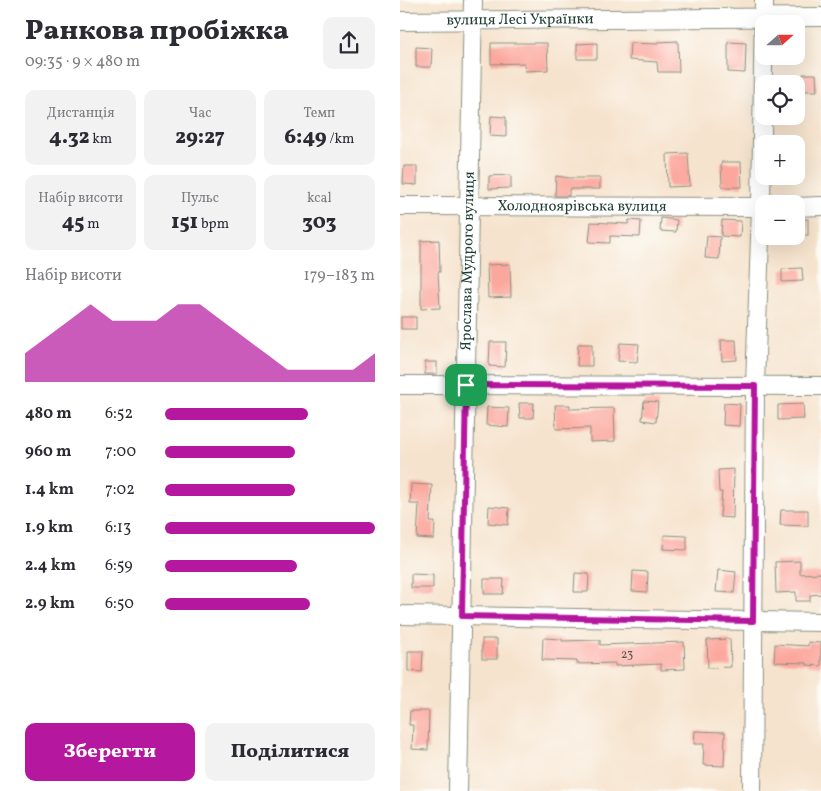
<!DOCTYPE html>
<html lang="uk">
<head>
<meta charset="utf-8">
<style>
	body { margin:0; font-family:Vollkorn,serif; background:#f2f2f3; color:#2b2b33; height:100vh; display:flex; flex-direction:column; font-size:19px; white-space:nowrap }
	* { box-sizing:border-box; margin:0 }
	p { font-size:16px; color:#7c7c81 }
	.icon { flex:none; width:28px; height:28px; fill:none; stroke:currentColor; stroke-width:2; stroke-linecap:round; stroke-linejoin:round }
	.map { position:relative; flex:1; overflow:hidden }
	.drawer { display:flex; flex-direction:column; background:#fff; width:400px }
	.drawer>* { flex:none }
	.needle { width:32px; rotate:69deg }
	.buttons { position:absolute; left:355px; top:15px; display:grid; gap:10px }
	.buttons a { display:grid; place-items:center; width:50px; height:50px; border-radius:10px; background:#fff; box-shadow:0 5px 20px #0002; font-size:25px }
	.pin { position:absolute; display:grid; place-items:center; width:42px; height:42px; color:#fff; margin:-21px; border-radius:10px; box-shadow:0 2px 8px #0006 }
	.round { display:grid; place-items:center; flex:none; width:52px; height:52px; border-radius:10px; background:#f2f2f3 }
	.head { display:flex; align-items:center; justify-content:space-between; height:85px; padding:0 25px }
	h1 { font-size:28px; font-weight:800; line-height:38px }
	.figures { display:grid; grid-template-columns:repeat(3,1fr); gap:8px; height:85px; padding:5px 25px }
	.figures div { display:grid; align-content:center; border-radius:10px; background:#f2f2f3; text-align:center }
	.figures b { font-size:21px; font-weight:800 }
	.figures small { font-size:14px; font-weight:400 }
	.figures p { font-size:14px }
	.chart { height:140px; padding:10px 25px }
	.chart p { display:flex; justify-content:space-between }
	.chart svg { width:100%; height:90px; margin-top:5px; fill:#b5179e; opacity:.7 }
	.button { display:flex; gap:10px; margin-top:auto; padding:10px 25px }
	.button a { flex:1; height:58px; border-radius:10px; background:#b5179e; color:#fff; font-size:20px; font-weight:800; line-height:58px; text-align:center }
	.button a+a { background:#f2f2f3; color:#2b2b33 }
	ul { padding:0 25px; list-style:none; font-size:16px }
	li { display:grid; grid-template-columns:80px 60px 1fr; align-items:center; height:38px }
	li i { height:12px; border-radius:6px; background:#b5179e }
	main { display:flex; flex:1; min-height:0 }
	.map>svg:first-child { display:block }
</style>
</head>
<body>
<main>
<section class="drawer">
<div class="head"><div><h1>Ранкова пробіжка</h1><p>09:35 · 9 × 480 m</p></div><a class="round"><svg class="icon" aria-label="share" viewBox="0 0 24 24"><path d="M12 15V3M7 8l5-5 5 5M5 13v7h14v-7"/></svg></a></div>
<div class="figures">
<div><p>Дистанція</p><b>4.32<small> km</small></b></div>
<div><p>Час</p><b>29:27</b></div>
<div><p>Темп</p><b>6:49<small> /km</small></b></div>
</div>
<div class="figures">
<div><p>Набір висоти</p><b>45<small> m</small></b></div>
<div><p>Пульс</p><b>151<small> bpm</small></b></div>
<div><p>kcal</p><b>303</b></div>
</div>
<div class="chart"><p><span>Набір висоти</span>179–183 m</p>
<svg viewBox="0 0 160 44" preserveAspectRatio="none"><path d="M0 44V30L10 22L20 14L30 6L40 14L50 14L60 14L70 6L80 6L90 14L100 22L110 30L120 38L130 38L140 38L150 38L160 30V44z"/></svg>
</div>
<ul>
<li><b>480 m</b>6:52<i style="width:68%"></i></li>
<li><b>960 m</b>7:00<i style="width:62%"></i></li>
<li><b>1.4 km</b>7:02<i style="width:62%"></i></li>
<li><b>1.9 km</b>6:13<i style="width:100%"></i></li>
<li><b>2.4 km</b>6:59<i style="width:63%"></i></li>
<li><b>2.9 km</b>6:50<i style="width:69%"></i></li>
</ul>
<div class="button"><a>Зберегти</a><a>Поділитися</a></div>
</section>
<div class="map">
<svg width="421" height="791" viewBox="0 0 421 791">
	<rect width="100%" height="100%" fill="#fdfcf7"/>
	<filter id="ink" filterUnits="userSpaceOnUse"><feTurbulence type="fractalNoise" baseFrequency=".02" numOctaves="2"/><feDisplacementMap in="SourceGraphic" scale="10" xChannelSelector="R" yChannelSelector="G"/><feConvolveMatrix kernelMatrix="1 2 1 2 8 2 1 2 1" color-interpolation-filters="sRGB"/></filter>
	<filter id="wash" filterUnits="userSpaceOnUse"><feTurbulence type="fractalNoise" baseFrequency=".0096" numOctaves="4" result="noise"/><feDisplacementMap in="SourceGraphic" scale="20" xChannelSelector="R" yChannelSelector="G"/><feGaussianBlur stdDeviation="1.12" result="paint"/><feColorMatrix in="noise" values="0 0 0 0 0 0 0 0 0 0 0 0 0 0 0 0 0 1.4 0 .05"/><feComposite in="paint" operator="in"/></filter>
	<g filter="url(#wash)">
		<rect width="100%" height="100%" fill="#f6e3cd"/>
		<g id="blocks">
			<g fill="#fca79e">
				<polygon points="278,41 279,72 258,72 257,62 229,60 230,43 257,44 257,42"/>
				<polygon points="328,42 346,43 345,73 328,72"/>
				<polygon points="91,43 147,43 148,70 125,71 124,63 91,64"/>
				<polygon points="197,43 197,59 177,59 177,44"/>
				<polygon points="16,47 32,48 31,67 16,67"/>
				<polygon points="403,74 416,74 417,91 404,91"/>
				<polygon points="91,116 106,117 106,137 90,136"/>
				<polygon points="288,153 290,186 268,187 267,154"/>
				<polygon points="321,162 341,162 342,187 322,187"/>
				<polygon points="4,166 17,166 17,185 3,184"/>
				<polygon points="111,175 111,188 89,189 89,176"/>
				<polygon points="156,176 170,178 200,178 200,189 169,189 169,196 155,196"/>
				<polygon points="261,218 277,220 276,232 260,231"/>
				<rect x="396" y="219" width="12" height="16"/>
				<polygon points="229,220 241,221 240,237 210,236 210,243 189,242 191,222 228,224"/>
				<polygon points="322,220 341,221 340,237 321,236"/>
				<polygon points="307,236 320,237 319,259 305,258"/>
				<polygon points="39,240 40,272 38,272 40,308 21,309 21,241"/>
				<polygon points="110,264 111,297 88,298 87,265"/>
				<polygon points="402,268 403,281 382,282 382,269"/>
				<rect x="1" y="317" width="15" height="12"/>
				<polygon points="321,340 336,340 337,360 322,361"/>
				<polygon points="90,342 106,342 105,367 89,366"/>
				<polygon points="220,343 239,344 237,362 218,361"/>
				<polygon points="178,344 192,344 192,366 177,366"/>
				<rect x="25" y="362" width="12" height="12"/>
				<polygon points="244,401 258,402 256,422 242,420"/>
				<polygon points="119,403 134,403 133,418 120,418"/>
				<polygon points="324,403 340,404 339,426 323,425"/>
				<polygon points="403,404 404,419 378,420 378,405"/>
				<polygon points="155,405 170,405 170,409 214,408 215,441 190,442 190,428 156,429"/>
				<polygon points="87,407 109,408 108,427 86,425"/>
				<polygon points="334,469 333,518 320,517 322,492 319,492 318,470"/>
				<polygon points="11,484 32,485 30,522 35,522 34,539 17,538 19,504 10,504"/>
				<polygon points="89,506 109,508 108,525 88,523"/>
				<polygon points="381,510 408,510 408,526 380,525"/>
				<polygon points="264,535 287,536 287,550 263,549"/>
				<polygon points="400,561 400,574 421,573 421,594 410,595 410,601 396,601 396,592 376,593 375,562"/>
				<polygon points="318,570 336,572 334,593 316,592"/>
				<polygon points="233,571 248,572 247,592 232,591"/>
				<polygon points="175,573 189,574 188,592 174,592"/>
				<polygon points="11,574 33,575 33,588 11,588"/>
				<polygon points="84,579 104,579 103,594 84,594"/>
				<polygon points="143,638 162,639 162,641 200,640 200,645 284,642 285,669 261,670 261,664 215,666 215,663 177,664 177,661 142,660"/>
				<rect x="82" y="639" width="15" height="20"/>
				<polygon points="330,639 331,667 308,668 307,640"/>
				<polygon points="408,642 421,643 421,666 407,665 407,663 374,662 375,644 408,646"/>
				<polygon points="8,651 23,651 22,672 8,671"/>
				<polygon points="10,711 29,711 28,750 12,749 13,725 9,725"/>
				<polygon points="295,731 325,732 324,766 303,765 304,744 294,744"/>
			</g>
		</g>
	</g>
	<g filter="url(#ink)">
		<use href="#blocks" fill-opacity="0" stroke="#8a9080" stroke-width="1"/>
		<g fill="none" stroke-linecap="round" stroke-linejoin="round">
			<defs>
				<g id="minor">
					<path id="s1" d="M0 21 421 17"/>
					<path id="s2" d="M0 206 364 207"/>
					<polyline points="396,207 421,206"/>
					<polyline points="0,385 421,386"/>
					<polyline points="0,615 421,622"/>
					<path id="s3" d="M58 791 73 0"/>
					<polyline points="352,791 355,386 361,207 364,0"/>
				</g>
			</defs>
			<use href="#minor" stroke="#8a9080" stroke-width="20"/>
			<use href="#minor" stroke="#fff" stroke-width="18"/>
		</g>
	</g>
	<g fill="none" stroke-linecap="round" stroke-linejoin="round" filter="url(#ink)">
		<defs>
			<polygon id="route" points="66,385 355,386 353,621 62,616"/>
		</defs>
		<use href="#route" stroke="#fff" stroke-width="10"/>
		<use href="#route" stroke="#b5179e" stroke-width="6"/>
	</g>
	<g text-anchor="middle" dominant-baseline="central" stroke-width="4" stroke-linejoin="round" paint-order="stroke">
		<g font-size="12" fill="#56584e">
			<text x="227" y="655">23</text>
		</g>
		<g font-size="15" fill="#1f3d34" stroke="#fdfcf7">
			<text stroke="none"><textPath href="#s1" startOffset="120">вулиця Лесі Українки</textPath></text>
			<text stroke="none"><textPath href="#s2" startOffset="182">Холодноярівська вулиця</textPath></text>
			<text stroke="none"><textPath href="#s3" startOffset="530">Ярослава Мудрого вулиця</textPath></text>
		</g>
	</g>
</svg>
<div class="buttons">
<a><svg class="needle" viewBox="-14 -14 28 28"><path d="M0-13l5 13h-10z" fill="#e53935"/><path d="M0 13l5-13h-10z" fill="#7c7c81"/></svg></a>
<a><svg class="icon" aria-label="locate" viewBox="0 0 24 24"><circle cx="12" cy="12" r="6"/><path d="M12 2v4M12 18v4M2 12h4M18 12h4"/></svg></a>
<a>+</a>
<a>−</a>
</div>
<div class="pin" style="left:66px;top:385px;background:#1e9e55"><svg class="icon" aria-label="arrive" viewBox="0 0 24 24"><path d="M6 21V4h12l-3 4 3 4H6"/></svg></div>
</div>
</main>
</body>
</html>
